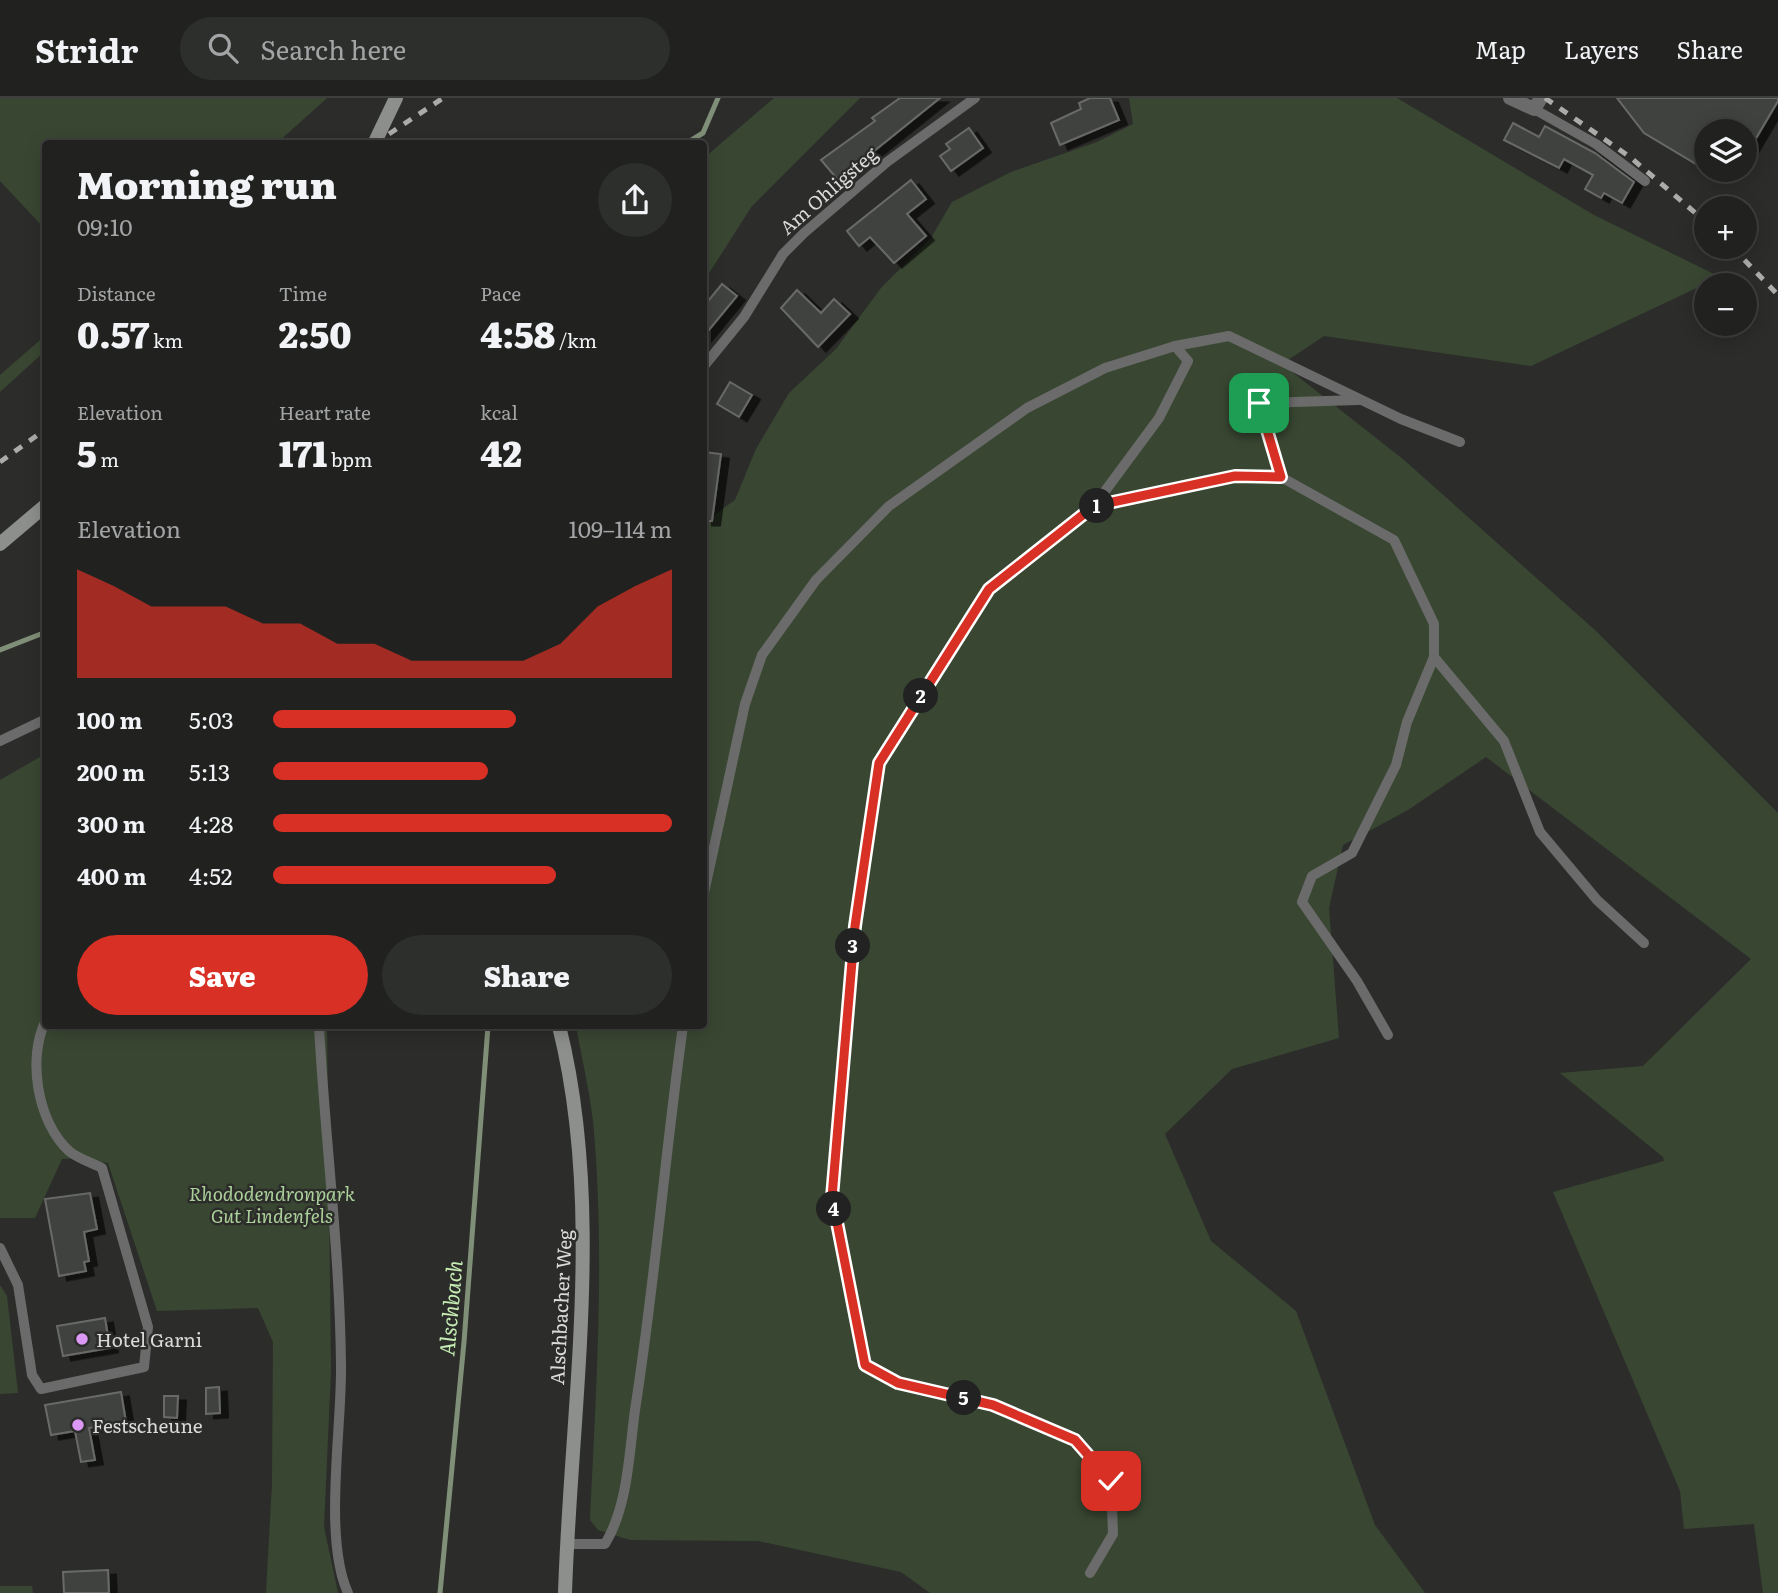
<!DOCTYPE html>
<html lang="en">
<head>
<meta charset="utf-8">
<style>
	body { margin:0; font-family:Literata,serif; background:#2d2f2d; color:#f1f3f6; height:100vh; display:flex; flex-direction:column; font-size:26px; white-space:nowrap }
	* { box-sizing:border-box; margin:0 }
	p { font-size:23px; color:#a2a4a5 }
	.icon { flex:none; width:38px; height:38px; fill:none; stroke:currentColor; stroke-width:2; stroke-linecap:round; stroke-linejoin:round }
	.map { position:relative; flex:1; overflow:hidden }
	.details { position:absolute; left:42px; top:42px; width:665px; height:889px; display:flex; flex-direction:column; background:#212220; border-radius:7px; box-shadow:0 4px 18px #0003,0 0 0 2px #3e3f3e }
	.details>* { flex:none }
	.tools { position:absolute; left:1694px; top:21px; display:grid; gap:14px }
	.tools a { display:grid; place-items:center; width:63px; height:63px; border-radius:50%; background:#212220; box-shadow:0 4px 18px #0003,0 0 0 2px #3e3f3e; font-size:35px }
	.pin { position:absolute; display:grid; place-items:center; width:60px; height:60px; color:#fff; margin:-30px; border-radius:14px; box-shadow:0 4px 10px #0006 }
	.km { position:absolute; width:35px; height:35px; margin:-18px; border-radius:50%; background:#222; color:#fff; font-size:19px; line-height:35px; text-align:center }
	.round { display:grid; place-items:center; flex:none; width:74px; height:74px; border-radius:37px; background:#2d2f2d }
	.headline { display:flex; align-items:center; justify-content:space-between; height:119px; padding:0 35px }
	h1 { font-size:38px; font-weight:800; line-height:52px }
	.metrics { display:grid; grid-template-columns:repeat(3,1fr); gap:10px; height:119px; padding:7px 35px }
	.metrics div { display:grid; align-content:center }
	.metrics b { font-size:35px; font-weight:800 }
	.metrics small { font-size:19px; font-weight:400 }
	.metrics p { font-size:19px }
	.chart { height:196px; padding:14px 35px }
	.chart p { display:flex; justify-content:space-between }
	.chart svg { width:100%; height:126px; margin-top:7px; fill:#d93025; opacity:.7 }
	.action { display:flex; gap:14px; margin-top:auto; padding:14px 35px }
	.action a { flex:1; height:80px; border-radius:42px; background:#d93025; color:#fff; font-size:28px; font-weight:800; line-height:80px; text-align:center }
	.action a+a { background:#2d2f2d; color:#f1f3f6 }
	ul { padding:0 35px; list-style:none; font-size:23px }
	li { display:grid; grid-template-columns:112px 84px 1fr; align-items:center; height:52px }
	li i { height:18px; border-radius:9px; background:#d93025 }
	header { display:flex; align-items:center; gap:42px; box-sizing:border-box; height:98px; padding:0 35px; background:#212220; border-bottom:2px solid #3e3f3e }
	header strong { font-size:33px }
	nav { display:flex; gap:38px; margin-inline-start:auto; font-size:24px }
	.search { width:490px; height:63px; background:#2d2f2d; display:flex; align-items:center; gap:18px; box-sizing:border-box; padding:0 24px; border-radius:38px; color:#a2a4a5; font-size:26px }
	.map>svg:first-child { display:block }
</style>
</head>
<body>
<header>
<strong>Stridr</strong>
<div class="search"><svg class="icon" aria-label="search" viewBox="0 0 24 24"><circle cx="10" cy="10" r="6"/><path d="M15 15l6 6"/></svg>Search here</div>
<nav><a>Map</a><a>Layers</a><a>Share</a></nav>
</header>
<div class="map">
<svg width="1778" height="1495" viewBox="0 0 1778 1495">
	<defs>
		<filter id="shadow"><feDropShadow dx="8" dy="4.5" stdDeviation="0" flood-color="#0009"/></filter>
	</defs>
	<rect width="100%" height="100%" fill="#2c2d2b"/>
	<g fill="#394732">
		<polygon points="0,0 327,0 277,45 46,46 45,131 0,83"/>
		<polygon points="774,0 860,0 752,108 704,183 704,60"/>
		<path d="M1129 0H1397L1594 117 1720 179 1531 268 1324 238 1282 266 1404 362 1596 533 1778 715V1495H1763L1754 1426 1684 1431 1680 1393 1553 1094 1664 1063 1663 1059 1560 975 1643 968 1751 861 1486 659 1408 712 1343 747 1329 810 1339 940 1232 971 1165 1036 1211 1143 1296 1213 1375 1427 1425 1495H930L901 1474 758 1443 630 1442 598 1432 590 1422C596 1292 605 1163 594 1033 591 998 582 962 576 928H704V424L735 402 756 351 789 295 836 251 881 190 931 140 952 104 1011 74 1097 44 1133 26Z"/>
		<polygon points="45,238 45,253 0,294 0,277"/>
		<polygon points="45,656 46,928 327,928 331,1273 324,1429 338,1495 266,1495 272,1386 273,1244 258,1210 157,1213 108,1065 81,1060 62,1061 35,1120 0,1120 0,682"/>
		<polygon points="0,1187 7,1198 18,1295 0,1296"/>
		<polygon points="0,1488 32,1488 33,1495 0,1495"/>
	</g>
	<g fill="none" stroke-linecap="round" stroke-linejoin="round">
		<g stroke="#808f78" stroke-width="5">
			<polyline points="685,46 703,35 718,0"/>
			<polyline points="0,552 46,534"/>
			<polyline points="440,1495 464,1244 488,928"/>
		</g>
	</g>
	<g fill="#414340" stroke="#696b68" stroke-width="2" filter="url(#shadow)">
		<polygon points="900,0 940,0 838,82 821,62 875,23 872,20"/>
		<polygon points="1090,0 1110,0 1119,22 1060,47 1051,25 1081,11 1079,5"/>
		<polygon points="1617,0 1778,0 1778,3 1745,59 1745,33 1706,33 1706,72 1644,35"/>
		<polygon points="1513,25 1539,39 1545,28 1595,55 1634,84 1622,105 1604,95 1601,100 1585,91 1593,77 1564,61 1559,70 1504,42"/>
		<polygon points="969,30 983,50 951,73 940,58 950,51 946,46"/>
		<polygon points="911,82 926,101 907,116 926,138 894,165 870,139 859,148 847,133"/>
		<polygon points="722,186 737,198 704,238 704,208"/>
		<polygon points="797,192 821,215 834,201 850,216 818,249 781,210"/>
		<polygon points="730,284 752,297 739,319 717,306"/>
		<polygon points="704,354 721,356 712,423 704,423"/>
		<polygon points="90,1095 97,1131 84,1134 89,1163 84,1164 86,1173 59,1178 45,1101"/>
		<polygon points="105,1220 110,1250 63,1258 57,1228"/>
		<polygon points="219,1289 220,1315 206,1316 206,1290"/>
		<polygon points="121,1294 126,1324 89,1330 95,1362 81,1364 75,1333 51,1337 45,1307"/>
		<polygon points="164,1298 178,1298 177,1320 164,1319"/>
		<polygon points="108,1472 109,1495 64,1495 63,1474"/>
	</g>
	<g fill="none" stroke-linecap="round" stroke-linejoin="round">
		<g stroke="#6a6b6a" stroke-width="10">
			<polyline points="1534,11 1596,46 1645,83"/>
			<polyline points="1175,248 1229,238 1401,321 1460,344"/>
			<polyline points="704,268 744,219 783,156 804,135 887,64 975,0"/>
			<polyline points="1281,379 1259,305 1358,302"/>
			<polyline points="1434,559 1504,643 1540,734 1597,802 1644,845"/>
			<polyline points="0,643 46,621"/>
			<polyline points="704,795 745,606 762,557 816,482 889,408 1027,310 1105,270 1175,248 1188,263 1159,320 1094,408 1235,378 1281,379 1394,442 1434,526 1434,559 1407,624 1396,667 1352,755 1312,778 1302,804 1357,883 1388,937"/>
			<path d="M319 928C325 1041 340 1154 341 1268 342 1330 323 1440 348 1495"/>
			<path d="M0 1150 18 1187 32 1277 41 1291 144 1269 148 1229 102 1070C92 1065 77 1060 69 1053 37 1023 27 960 46 922"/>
			<path d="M567 1446H605C628 1408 629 1356 635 1312 655 1184 665 1056 683 928"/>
			<polyline points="1090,1475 1113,1436 1111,1383 1075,1342 993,1307 898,1285 865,1267 832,1099 855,828 879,665 989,490 1094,408"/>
		</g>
		<polyline stroke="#6a6b6a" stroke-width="14" points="1510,0 1534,11 1541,0"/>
		<g stroke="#8d8f8c" stroke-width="14">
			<polyline points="374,46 396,0"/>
			<polyline points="0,446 46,407"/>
			<path d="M559 928C605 1111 571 1308 565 1495"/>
		</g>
		<g stroke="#abacaa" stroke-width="5" stroke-dasharray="9 9" stroke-linecap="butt">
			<polyline points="1545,0 1630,59 1706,124"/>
			<polyline points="374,46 443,0"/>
			<polyline points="1732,149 1778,197"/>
			<polyline points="0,364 46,331"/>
		</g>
	</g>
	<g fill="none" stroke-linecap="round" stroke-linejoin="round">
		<defs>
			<polyline id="route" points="1111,1383 1075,1342 993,1307 898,1285 865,1267 832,1099 855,828 879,665 989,491 1094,408 1235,378 1281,379 1259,305"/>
		</defs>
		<use href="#route" stroke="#fff" stroke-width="14"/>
		<use href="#route" stroke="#d93025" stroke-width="9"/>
	</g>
	<g fill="#db99f5" stroke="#2c2d2b" stroke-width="2.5">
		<circle cx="82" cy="1241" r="7"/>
		<circle cx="78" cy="1327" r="7"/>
	</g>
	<g text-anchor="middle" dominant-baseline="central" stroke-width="5" stroke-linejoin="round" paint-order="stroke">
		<g font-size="19" fill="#dadbd9" stroke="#2c2d2b">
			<text transform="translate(828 92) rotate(-41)">Am Ohligsteg</text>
			<text transform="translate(560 1209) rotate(-87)">Alschbacher Weg</text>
		</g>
		<g font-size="19" font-style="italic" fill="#abd099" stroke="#2c2d2b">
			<text x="272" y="1095">Rhododendronpark<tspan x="272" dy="22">Gut Lindenfels</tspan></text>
		</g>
		<g font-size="19" fill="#dadbd9" stroke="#2c2d2b" text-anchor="start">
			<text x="96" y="1241">Hotel Garni</text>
			<text x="92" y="1327">Festscheune</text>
		</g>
		<g font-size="21" font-style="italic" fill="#c6edb4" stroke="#2c2d2b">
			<text transform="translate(449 1210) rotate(-85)">Alschbach</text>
		</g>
	</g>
</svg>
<div class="tools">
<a><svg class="icon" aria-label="layers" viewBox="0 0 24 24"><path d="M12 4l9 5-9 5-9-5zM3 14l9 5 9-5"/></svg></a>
<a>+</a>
<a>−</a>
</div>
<div class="pin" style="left:1259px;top:305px;background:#1e9e55"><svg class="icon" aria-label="arrive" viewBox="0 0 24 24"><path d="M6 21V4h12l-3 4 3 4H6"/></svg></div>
<div class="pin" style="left:1111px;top:1383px;background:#d93025"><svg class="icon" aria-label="check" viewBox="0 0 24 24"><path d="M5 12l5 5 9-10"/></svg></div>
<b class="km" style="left:1097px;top:408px">1</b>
<b class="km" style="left:921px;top:598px">2</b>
<b class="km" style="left:853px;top:848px">3</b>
<b class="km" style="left:834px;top:1111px">4</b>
<b class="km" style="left:964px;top:1300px">5</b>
<section class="details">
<div class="headline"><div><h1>Morning run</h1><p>09:10</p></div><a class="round"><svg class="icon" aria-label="share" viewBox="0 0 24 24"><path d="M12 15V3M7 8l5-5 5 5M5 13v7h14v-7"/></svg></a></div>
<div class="metrics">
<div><p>Distance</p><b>0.57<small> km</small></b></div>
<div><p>Time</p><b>2:50</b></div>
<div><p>Pace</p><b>4:58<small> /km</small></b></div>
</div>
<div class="metrics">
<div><p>Elevation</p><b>5<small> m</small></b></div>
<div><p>Heart rate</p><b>171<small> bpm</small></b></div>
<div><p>kcal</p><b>42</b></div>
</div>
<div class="chart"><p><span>Elevation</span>109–114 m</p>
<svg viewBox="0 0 160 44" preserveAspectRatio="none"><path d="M0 44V6L10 12L20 19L30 19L40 19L50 25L60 25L70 32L80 32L90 38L100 38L110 38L120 38L130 32L140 19L150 12L160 6V44z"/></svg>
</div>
<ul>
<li><b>100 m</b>5:03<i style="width:61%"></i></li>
<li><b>200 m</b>5:13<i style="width:54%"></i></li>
<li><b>300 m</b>4:28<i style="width:100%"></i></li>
<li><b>400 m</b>4:52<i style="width:71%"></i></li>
</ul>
<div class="action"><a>Save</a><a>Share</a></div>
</section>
</div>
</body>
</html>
